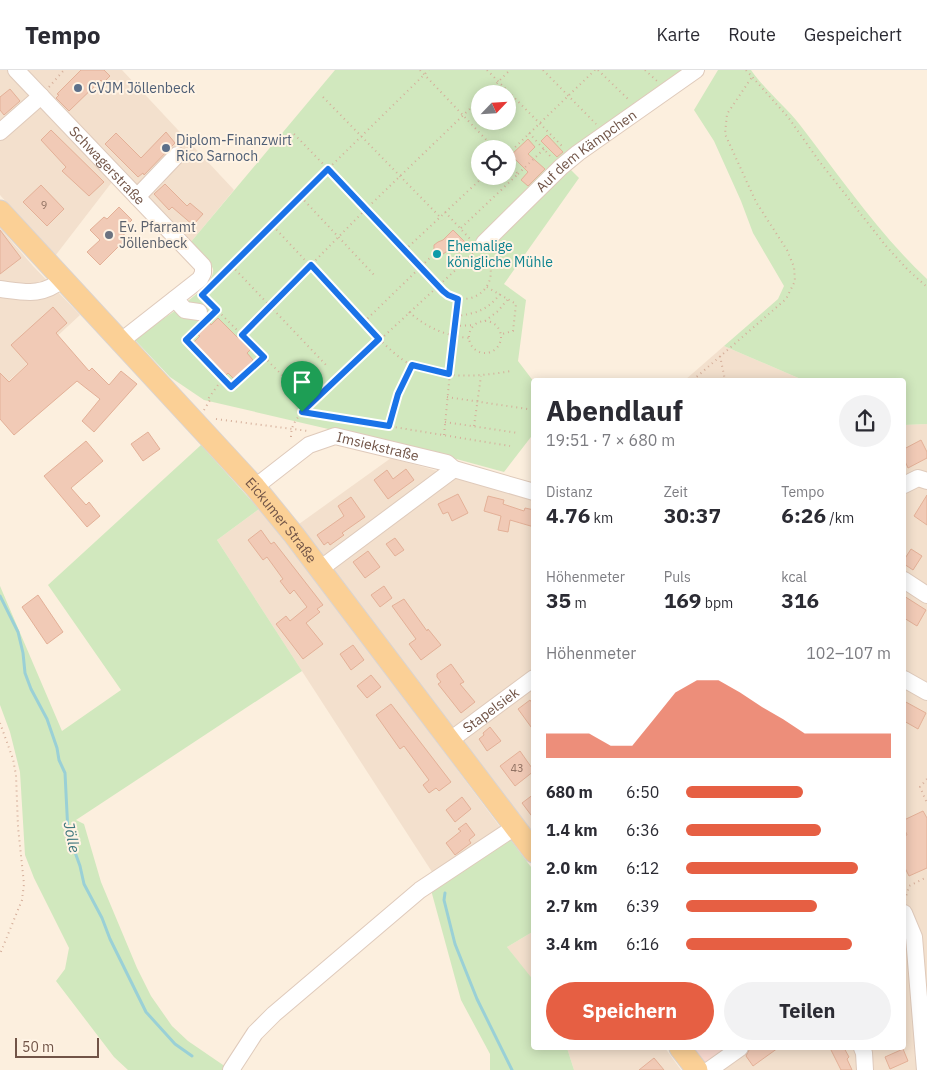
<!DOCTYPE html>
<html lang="de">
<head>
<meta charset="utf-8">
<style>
	body { margin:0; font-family:"IBM Plex Sans",sans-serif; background:#f2f2f3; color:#2b2b33; height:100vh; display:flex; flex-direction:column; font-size:19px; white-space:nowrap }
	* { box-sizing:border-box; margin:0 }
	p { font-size:16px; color:#7c7c81 }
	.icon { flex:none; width:28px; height:28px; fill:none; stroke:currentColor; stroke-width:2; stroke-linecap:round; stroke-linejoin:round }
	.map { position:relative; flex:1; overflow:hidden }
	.sheet { position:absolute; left:531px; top:308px; width:375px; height:672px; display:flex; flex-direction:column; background:#fff; border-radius:5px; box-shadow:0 2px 12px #0003 }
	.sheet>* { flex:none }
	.needle { width:32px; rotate:65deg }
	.tools { position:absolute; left:471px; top:15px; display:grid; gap:10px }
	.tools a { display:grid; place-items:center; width:45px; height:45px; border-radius:50%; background:#fff; box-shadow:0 2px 12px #0003; font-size:25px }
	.scale { position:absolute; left:15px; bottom:12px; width:84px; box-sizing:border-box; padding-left:5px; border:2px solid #715447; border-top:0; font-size:14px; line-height:18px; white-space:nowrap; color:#715447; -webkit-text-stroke:4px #fff3e4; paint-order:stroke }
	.pin { position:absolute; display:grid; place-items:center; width:42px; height:42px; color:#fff; margin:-51px -21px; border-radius:50% 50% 50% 0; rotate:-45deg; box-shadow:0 0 5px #0007 }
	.pin .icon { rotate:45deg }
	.round { display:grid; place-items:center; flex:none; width:52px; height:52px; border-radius:26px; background:#f2f2f3 }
	.head { display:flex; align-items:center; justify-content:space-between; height:85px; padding:0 15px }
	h1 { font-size:28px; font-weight:800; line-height:38px }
	.figures { display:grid; grid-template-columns:repeat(3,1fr); gap:8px; height:85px; padding:5px 15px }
	.figures div { display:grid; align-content:center }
	.figures b { font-size:21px; font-weight:800 }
	.figures small { font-size:14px; font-weight:400 }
	.figures p { font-size:14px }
	.chart { height:140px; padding:10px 15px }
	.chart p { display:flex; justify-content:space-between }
	.chart svg { width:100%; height:90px; margin-top:5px; fill:#e65f43; opacity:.7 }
	.button { display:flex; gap:10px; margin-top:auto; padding:10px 15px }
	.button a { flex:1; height:58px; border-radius:30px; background:#e65f43; color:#fff; font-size:20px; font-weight:800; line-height:58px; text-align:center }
	.button a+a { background:#f2f2f3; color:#2b2b33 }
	ul { padding:0 15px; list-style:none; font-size:16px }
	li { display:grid; grid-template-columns:80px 60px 1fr; align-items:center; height:38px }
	li i { height:12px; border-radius:6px; background:#e65f43 }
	header { display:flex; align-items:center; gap:30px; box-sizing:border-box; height:70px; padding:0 25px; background:#fff; border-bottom:1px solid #e1e1e2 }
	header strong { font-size:24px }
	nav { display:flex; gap:28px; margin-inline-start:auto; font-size:18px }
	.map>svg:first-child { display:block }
</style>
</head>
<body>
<header>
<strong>Tempo</strong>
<nav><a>Karte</a><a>Route</a><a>Gespeichert</a></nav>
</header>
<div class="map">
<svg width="927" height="1000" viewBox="0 0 927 1000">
	<rect width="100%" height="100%" fill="#fcefde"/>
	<g fill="#f3e0cd">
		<polygon points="0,0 122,0 234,120 190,173 112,112 55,186 0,125"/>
		<polygon points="0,158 33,196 80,245 0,319"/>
		<polygon points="724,276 803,310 685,310"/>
		<polygon points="927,354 927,618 904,605 904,355"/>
		<polygon points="391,388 534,428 534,603 456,662 299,454"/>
		<polygon points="259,439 333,533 503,761 434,805 217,470"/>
		<polygon points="534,614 534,766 461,669"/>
		<polygon points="904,615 927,627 927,1000 710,1000 731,978 904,978"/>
		<polygon points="534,861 534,911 533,912 507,877"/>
		<polygon points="567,978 665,978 681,1000 574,1000"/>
	</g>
	<polygon fill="#fcdcd2" points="694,978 731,978 707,995"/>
	<g fill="#d1e8be" fill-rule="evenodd">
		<path d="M335 0H683L562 91 579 108 504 214 526 230 518 291 534 312V363L504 402 449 387 204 330 170 307 136 271V267C152 256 217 217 213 199 210 189 197 180 190 173ZM480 24H508V51H480ZM480 79H508V106H480Z"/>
		<path d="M718 0H751C765 20 785 36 800 55 841 108 878 163 927 209V354L904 355V310H803L724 276 778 229 784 216 753 163 741 131 714 71 694 40Z"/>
		<polygon points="201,375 259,439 217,470 302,601 76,750 84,754 101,812 137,898 151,926 172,956 188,971 226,997 224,1000 128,1000 114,987 56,911 65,899 69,878 34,808 25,785 20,702 10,662 0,635 0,516 62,661 121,620 48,515"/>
		<polygon points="510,769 534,801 534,861 507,877 534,911 534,978 567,978 574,1000 490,1000 490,984 461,930 431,820"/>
	</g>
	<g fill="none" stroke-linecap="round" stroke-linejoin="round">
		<g stroke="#9ad0d6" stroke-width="3">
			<polyline points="0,526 18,562 23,583 25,603 31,619 47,649 57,678 59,690 65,703 68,763 80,796 84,814 102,848 110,869 146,942 175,974 192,986"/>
			<polyline points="445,823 444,830 455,874 477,929 512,1000"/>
		</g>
	</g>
	<g fill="#f1cab6" stroke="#e3b097">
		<polygon points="81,0 104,0 110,6 103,13 101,10 69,41 56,28 59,25 57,24"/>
		<polygon points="10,19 20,31 4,45 0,40 0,27"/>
		<polygon points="51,60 104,112 89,126 62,101 66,97 41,70"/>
		<polygon points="166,62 175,73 144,105 143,103 138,107 105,74 116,63 141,88"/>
		<polygon points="547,65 563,82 557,87 541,71"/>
		<polygon points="528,69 535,77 528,84 545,99 528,116 521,110 528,102 511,85"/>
		<polygon points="165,114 187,136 190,133 203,144 193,155 172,137 169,140 154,124"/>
		<polygon points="41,115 64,139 47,156 23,132"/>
		<polygon points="119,137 132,150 121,161 127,168 100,195 87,182 100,170 90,160 104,147 107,149"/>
		<polygon points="0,160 21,188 0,204"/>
		<polygon points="453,160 467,174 459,183 453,177 443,184 438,185 434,180 434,175 438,172 443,170"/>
		<polygon points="53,237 67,253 56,263 89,301 92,298 109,315 121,301 137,314 94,362 82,351 100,329 77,311 14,365 0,349 0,303 9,312 28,294 11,275"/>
		<polygon points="218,248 250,280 247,283 253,290 234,309 228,303 225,306 193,273 200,266 198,265 210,253 211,255"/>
		<polygon points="148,362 160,379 143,391 131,374"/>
		<polygon points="921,370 927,382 927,388 908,398 904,389 904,379"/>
		<polygon points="86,371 103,391 71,418 86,435 89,432 100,446 87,457 44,406"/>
		<polygon points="406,399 414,410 388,429 374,410 387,400 393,409"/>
		<polygon points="458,424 468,443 452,451 448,442 443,444 438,434"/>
		<polygon points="927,425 927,455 914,446"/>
		<polygon points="488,426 504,430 503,434 524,441 525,438 534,440 534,457 510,450 508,462 498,460 501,446 484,441"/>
		<polygon points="351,427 365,447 342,463 344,465 330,475 328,472 324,475 317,465 344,446 338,436"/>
		<polygon points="261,460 271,474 274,472 323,535 317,539 320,542 306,553 323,574 303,589 276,554 286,546 290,551 307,537 294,520 290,524 280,511 283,509 267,487 263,490 248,470"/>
		<polygon points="395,468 404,480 395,486 386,474"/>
		<polygon points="911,479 922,486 913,500 904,494 904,490"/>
		<polygon points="368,481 380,497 365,508 353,492"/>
		<polygon points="384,516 392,528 380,537 371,525"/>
		<polygon points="38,525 63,562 47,574 22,537"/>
		<polygon points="904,526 926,540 917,556 904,548"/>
		<polygon points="404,529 427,561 428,559 441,575 421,590 409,574 416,569 392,536"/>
		<polygon points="353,575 364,590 351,600 340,584"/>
		<polygon points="451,594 464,612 460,614 475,632 461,643 438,614 441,612 437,607 437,604"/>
		<polygon points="371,605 381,617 367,628 357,616"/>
		<polygon points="530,630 534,636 534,661 518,639"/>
		<polygon points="904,631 926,643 918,659 904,651"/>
		<polygon points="391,634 451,712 439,721 436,718 429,723 423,715 429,710 404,676 400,679 376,645"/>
		<polygon points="490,657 501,671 487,681 479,669 484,665 483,663"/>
		<polygon points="520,681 534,701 515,716 500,696"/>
		<polygon points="534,724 534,749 522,733"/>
		<polygon points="462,727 471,739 455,752 446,740"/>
		<polygon points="923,741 927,748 927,798 909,806 904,796 904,766 907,765 904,758 904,750"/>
		<polygon points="466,753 475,765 469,770 471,773 455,785 446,773 461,761 458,759"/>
		<polygon points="750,978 778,978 753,996 746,986"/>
		<polygon points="830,978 844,978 849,987 847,989 852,1000 841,1000"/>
		<polygon points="903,979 908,991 890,999 885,987"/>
		<polygon points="654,988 664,1000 639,1000"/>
	</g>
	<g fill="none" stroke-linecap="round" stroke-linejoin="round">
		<defs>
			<g id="minor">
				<path id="s1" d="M16 0 203 196V203L200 209 121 271"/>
				<polyline points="0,62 41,26"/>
				<polyline points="137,127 177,85"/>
				<path id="s2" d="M484 173 561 97 578 83 696 0"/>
				<path d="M0 219C25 222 42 227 63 209"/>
				<polyline points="175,229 185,240 199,242"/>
				<polyline points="904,415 918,408 927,411"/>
				<path id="s3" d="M255 417 309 375 335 366 447 393 454 399 534 422"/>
				<polyline points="320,499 454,399"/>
				<polyline points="904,510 927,525"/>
				<polyline points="904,609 927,622"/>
				<path id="s4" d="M449 671 534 608"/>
				<polyline points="904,843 914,867 925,1000"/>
				<polyline points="862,978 864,983 865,1000"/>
				<polyline points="231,1000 255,963 274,944 420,820 515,757"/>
				<polyline points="709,1000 740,978"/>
			</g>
			<g id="major">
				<path id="s5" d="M0 141 255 417 294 465 534 782"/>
				<polyline points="680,978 697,1000"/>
			</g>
		</defs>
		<use href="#minor" stroke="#dfcabb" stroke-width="18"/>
		<use href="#major" stroke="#dad3cf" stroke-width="23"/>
		<g stroke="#d5ae9a" stroke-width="2" stroke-dasharray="1 4" stroke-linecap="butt">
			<polyline points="420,0 495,79"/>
			<polyline points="487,0 563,77"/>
			<polyline points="543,0 596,54"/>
			<polyline points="598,0 629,30"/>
			<polyline points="645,0 657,11"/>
			<polyline points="746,0 788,47 819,91 886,176 908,200 927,217"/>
			<polyline points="49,17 64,0"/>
			<polyline points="486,24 510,0"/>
			<polyline points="323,27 440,147"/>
			<polyline points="529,63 551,87"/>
			<polyline points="294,64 328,99 429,0"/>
			<polyline points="508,84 595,0"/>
			<polyline points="518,104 544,79"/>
			<polyline points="301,127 376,207"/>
			<polyline points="445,142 471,170"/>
			<path d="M273 156 379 269C389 278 400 290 412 295 444 309 478 307 511 301"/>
			<polyline points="461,158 518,104 508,92"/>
			<polyline points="405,180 484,106"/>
			<polyline points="232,196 327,296"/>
			<path d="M214 214 328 99 448 225C475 239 502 213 486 186"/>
			<polyline points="487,217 516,234 513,261 502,264"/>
			<polyline points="211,234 292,315"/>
			<path d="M409 242C427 258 446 266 469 268"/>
			<path d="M456 246C475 244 488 240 500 224"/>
			<circle cx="485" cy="267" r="16"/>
			<polyline points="485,251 498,241 508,229"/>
			<polyline points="364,252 436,182"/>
			<polyline points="201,256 186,270 231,317 264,287"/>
			<polyline points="455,256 475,255"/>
			<polyline points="242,265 366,139 480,29"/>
			<polyline points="720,286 725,310"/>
			<polyline points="693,310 786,229 795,211 794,197 787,180 756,132 725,64 727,44 752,7"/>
			<polyline points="447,327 534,340"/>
			<polyline points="204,340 210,330 208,329 223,308"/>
			<polyline points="302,342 510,376"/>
			<polyline points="216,349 308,361"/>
			<polyline points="445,352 518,363"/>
			<polyline points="389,356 398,324 412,295"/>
			<polyline points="474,356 481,306"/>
			<polyline points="444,365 457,229"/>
			<path d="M291 367C291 356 295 351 302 342L475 182"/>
			<polyline points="0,653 13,689 16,705 18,757 24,814 22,830 0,884"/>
			<polyline points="927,709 920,717 927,733"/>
			<polyline points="905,830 909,816 927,807"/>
		</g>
		<use href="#minor" stroke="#fff" stroke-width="16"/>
		<use href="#major" stroke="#fbd096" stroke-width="21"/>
	</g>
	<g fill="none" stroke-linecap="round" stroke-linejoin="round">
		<defs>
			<polygon id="route" points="328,99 443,221 448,225 458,229 449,304 412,295 398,324 389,356 302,342 379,269 311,195 242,265 264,287 231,317 186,270 217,240 202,225"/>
		</defs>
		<use href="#route" stroke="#fff" stroke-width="10"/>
		<use href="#route" stroke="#1a73e8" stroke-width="6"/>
	</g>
	<g fill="#5c6f8a" stroke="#fff3e4" stroke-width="2">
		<circle cx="78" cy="18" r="5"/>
		<circle cx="166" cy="78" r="5"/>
	</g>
	<circle fill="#6b7280" stroke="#fff3e4" stroke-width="2" cx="109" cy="165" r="5"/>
	<circle fill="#0f9aa8" stroke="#fff3e4" stroke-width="2" cx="437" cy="184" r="5"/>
	<g text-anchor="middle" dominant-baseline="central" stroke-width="4" stroke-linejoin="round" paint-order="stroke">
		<g font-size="11" fill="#917263">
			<text x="44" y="135">9</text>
			<text x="517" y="698">43</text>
		</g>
		<g font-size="14" fill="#4e5e75" stroke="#fff3e4" text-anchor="start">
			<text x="88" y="18">CVJM Jöllenbeck</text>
			<text x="176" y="70">Diplom-Finanzwirt<tspan x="176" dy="16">Rico Sarnoch</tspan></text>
		</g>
		<g font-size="14" fill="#715447" stroke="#fff3e4">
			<text stroke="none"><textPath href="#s2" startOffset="138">Auf dem Kämpchen</textPath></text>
			<text stroke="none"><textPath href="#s1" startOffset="132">Schwagerstraße</textPath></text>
			<text stroke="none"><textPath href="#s3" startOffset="140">Imsiekstraße</textPath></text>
			<text stroke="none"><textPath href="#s5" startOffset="418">Eickumer Straße</textPath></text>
			<text stroke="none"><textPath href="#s4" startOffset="52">Stapelsiek</textPath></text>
		</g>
		<g font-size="14" fill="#5b616d" stroke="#fff3e4" text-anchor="start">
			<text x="119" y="157">Ev. Pfarramt<tspan x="119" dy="16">Jöllenbeck</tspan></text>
		</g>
		<g font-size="14" fill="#0d838f" stroke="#fff3e4" text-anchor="start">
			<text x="447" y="176">Ehemalige<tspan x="447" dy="16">königliche Mühle</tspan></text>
		</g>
		<g font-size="15" font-style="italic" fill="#3f777e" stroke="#fff3e4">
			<text transform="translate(72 767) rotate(78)">Jölle</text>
		</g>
	</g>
</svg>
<div class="tools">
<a><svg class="needle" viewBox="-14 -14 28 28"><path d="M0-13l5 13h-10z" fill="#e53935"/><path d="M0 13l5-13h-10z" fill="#7c7c81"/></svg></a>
<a><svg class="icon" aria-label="locate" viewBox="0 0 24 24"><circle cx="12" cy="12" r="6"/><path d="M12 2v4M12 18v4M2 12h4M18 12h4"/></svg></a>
</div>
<div class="scale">50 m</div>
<div class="pin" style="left:302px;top:342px;background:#1e9e55"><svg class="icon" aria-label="arrive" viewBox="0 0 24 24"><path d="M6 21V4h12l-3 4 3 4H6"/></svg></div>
<section class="sheet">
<div class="head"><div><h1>Abendlauf</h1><p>19:51 · 7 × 680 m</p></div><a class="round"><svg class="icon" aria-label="share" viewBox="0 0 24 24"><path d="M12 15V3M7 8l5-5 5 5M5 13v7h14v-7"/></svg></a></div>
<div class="figures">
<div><p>Distanz</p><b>4.76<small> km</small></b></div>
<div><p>Zeit</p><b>30:37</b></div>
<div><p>Tempo</p><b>6:26<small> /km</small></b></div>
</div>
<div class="figures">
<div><p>Höhenmeter</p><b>35<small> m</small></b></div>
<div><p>Puls</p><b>169<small> bpm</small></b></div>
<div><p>kcal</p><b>316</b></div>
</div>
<div class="chart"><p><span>Höhenmeter</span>102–107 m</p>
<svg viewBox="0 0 160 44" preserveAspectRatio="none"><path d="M0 44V32L10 32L20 32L30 38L40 38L50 25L60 12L70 6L80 6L90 12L100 19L110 25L120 32L130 32L140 32L150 32L160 32V44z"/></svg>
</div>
<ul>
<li><b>680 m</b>6:50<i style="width:57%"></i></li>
<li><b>1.4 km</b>6:36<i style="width:66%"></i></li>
<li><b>2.0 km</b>6:12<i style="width:84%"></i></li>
<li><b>2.7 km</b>6:39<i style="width:64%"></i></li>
<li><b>3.4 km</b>6:16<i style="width:81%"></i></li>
</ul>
<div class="button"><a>Speichern</a><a>Teilen</a></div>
</section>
</div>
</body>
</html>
